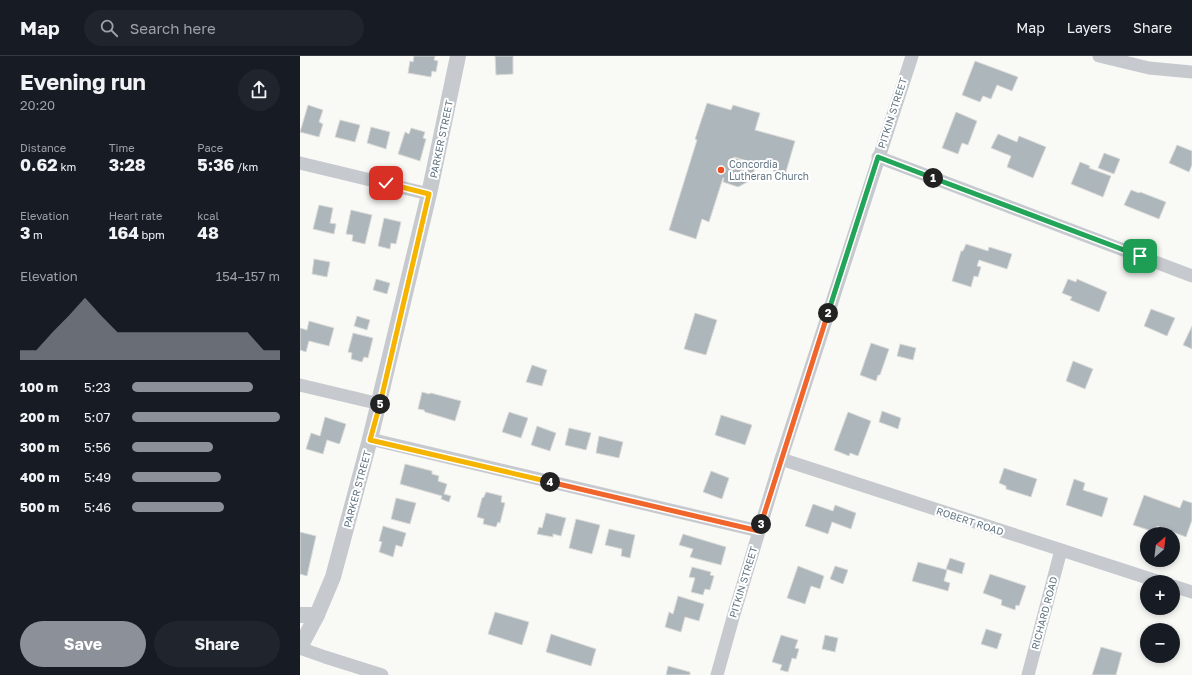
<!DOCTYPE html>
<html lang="en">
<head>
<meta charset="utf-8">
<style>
	body { margin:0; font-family:"Golos Text",sans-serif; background:#20242c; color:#f1f3f6; height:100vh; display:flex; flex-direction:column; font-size:15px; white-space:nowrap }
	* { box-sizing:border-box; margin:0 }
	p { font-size:13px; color:#9ea1a6 }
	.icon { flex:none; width:22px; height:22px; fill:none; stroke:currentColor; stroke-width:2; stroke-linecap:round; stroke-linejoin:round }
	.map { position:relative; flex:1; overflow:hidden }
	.drawer { display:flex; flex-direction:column; background:#171b24; width:300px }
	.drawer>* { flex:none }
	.needle { width:26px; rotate:28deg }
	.tools { position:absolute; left:840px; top:471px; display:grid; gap:8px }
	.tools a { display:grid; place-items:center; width:40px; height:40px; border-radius:50%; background:#171b24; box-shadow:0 2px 6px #0003; font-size:20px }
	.pin { position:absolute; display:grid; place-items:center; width:34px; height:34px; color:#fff; margin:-17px; border-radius:8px; box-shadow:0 2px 6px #0006 }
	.km { position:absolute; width:20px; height:20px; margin:-10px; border-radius:50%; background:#222; color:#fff; font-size:11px; line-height:20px; text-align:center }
	.round { display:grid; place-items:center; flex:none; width:42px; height:42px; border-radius:21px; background:#20242c }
	.headline { display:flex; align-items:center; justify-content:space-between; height:68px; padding:0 20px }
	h1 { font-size:22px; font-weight:700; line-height:30px }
	.metrics { display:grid; grid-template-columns:repeat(3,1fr); gap:6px; height:68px; padding:4px 20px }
	.metrics div { display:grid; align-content:center }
	.metrics b { font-size:17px; font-weight:700 }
	.metrics small { font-size:11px; font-weight:400 }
	.metrics p { font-size:11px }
	.chart { height:112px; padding:8px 20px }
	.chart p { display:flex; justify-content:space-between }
	.chart svg { width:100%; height:72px; margin-top:4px; fill:#8c9099; opacity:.7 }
	.button { display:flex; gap:8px; margin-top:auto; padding:8px 20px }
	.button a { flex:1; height:46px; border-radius:24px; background:#8c9099; color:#fff; font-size:16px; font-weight:700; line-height:46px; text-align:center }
	.button a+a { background:#20242c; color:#f1f3f6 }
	ul { padding:0 20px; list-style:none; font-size:13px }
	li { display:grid; grid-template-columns:64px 48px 1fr; align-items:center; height:30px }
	li i { height:10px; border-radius:5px; background:#8c9099 }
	header { display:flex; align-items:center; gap:24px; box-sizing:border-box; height:56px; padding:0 20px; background:#171b24; border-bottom:1px solid #363941 }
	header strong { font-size:19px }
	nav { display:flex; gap:22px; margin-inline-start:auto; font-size:14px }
	.search { width:280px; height:36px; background:#20242c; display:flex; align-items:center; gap:10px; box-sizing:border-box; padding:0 14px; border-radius:22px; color:#9ea1a6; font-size:15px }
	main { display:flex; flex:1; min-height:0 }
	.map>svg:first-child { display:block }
</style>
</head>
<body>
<header>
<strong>Map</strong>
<div class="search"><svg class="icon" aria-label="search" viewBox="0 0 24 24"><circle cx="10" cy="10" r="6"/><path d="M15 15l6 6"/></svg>Search here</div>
<nav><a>Map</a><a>Layers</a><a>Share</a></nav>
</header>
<main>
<section class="drawer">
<div class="headline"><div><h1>Evening run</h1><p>20:20</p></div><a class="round"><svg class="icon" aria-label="share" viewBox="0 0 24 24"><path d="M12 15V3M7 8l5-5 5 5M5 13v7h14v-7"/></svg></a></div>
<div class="metrics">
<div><p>Distance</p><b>0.62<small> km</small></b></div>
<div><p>Time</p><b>3:28</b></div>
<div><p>Pace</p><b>5:36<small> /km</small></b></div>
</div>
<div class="metrics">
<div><p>Elevation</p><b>3<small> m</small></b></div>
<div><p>Heart rate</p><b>164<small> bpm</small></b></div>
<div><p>kcal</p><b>48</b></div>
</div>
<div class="chart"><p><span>Elevation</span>154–157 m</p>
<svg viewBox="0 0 160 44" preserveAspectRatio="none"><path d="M0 44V38L10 38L20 27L30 17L40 6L50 17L60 27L70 27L80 27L90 27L100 27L110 27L120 27L130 27L140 27L150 38L160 38V44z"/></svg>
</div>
<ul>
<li><b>100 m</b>5:23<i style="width:82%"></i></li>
<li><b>200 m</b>5:07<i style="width:100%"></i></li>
<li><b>300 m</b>5:56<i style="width:55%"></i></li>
<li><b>400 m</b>5:49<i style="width:60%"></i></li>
<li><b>500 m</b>5:46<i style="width:62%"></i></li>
</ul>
<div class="button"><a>Save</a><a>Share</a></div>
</section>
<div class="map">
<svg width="892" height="619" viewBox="0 0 892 619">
	<rect width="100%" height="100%" fill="#f9f9f6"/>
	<g fill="#adb6bb" stroke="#dbdbd8">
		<polygon points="114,0 135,0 134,4 138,5 136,16 132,15 131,21 108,17 110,5 113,6"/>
		<polygon points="195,0 213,0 213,18 196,19"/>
		<polygon points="675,5 718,21 712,35 697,29 691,43 683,40 680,46 662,39"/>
		<polygon points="407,47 431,54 433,49 460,57 455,74 495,85 485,119 473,115 474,113 434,101 434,102 456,109 451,124 438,131 423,126 424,122 423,122 409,166 402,163 396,183 369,174 397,84 395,83"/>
		<polygon points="8,49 23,54 19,66 23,68 19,81 0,76"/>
		<polygon points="656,56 677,65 668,89 662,87 658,98 642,92"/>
		<polygon points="40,64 60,69 55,86 35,81"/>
		<polygon points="71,71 90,76 86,93 67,87"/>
		<polygon points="111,72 125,76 123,82 126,83 120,105 98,98 105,76 109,78"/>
		<polygon points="698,78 717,86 719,80 746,91 733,122 707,111 711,100 691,92"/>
		<polygon points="877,89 892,95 892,109 889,116 869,107"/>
		<polygon points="804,97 820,103 814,118 798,112"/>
		<polygon points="780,106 790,110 789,112 811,120 803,141 771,128"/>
		<polygon points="831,134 839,137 840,136 866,146 859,163 824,149"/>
		<polygon points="19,149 33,152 30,167 36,168 34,178 13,173"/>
		<polygon points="51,154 72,159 65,188 52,185 53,179 46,178"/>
		<polygon points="84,162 101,166 96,188 91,187 90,193 78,190"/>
		<polygon points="666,188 688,195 689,191 712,198 707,213 679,204 677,210 681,211 678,221 674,220 671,231 652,225 661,195 663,195"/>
		<polygon points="14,203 30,206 27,221 12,218"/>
		<polygon points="76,223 90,227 87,238 73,234"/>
		<polygon points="768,223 776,226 777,223 807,236 799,256 770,244 772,241 762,237"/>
		<polygon points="851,253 875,262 867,280 844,270"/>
		<polygon points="395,257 417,264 406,299 384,293"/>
		<polygon points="57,260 70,264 67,274 54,270"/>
		<polygon points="9,265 34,272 29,290 9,285 6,296 0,294 0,272 7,274"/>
		<polygon points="892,270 892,293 883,289"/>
		<polygon points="53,277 73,282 68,302 64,301 62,306 51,303 52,297 48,296"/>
		<polygon points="571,287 589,293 580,319 578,319 576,325 560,319"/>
		<polygon points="600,288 616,292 613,304 597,300"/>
		<polygon points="773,305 793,313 785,333 766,325"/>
		<polygon points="232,309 247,314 242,330 226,326"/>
		<polygon points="122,336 129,338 131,337 161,345 155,365 125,356 124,354 118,353"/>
		<polygon points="582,355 601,362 598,373 579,366"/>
		<polygon points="209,356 228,362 221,382 202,376"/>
		<polygon points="548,356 571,365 558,400 550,397 549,400 534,394"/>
		<polygon points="421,359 452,369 445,389 415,379"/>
		<polygon points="25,361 46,368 40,387 39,388 27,384 23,398 6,393 11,377 20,380"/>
		<polygon points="237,370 256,377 250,395 231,389"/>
		<polygon points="269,372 291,377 286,394 265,389"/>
		<polygon points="299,380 323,386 319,402 296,397"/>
		<polygon points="105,408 132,415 132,418 139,420 138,425 147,428 144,438 151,440 149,446 141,443 142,440 100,428"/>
		<polygon points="704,412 737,423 731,441 706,433 706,430 699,427"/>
		<polygon points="411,415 429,422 422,443 403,436"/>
		<polygon points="774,423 785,427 783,434 808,442 802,461 766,449"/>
		<polygon points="186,436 202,440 201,446 205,447 200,467 198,466 196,471 183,468 184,463 177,461 182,442 184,441"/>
		<polygon points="844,439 880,452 883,444 892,447 892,464 886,481 857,470 855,476 833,469"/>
		<polygon points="96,442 116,447 110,468 91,463"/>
		<polygon points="513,448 533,455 535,449 556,457 551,473 532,466 528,478 505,470"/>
		<polygon points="246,457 266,462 261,480 253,478 253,481 237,478 239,471 242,472"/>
		<polygon points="276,463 300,469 292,498 269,492"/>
		<polygon points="83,470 106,477 102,491 96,489 93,501 79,496 82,486 79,485"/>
		<polygon points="309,473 335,479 330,502 321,500 322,493 305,489"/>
		<polygon points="0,476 16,480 7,520 0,518"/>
		<polygon points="383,478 426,491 421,509 390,501 393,493 379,489"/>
		<polygon points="650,502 665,507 662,518 646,513"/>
		<polygon points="618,506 647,514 644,525 650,527 648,535 612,525"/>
		<polygon points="498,510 524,520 520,533 511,530 505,548 487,542"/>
		<polygon points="535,510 548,514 543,528 530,523"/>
		<polygon points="392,511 411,516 410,519 414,520 410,534 405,533 403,539 391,536 395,522 389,521"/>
		<polygon points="690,518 726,530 719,550 716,549 715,554 701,549 702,544 683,537"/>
		<polygon points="378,540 404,548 399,565 385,561 381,576 365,571 369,556 373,558"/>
		<polygon points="195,556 229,566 222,589 188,578"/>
		<polygon points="686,573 702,578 697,593 681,588"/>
		<polygon points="251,578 296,593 291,610 246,596"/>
		<polygon points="481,579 498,584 495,592 499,593 496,603 492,602 488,616 480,614 482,609 472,606"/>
		<polygon points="525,579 538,582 535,596 522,593"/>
		<polygon points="801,591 822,597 816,619 792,619"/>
		<polygon points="368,610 390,616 390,619 366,619"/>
	</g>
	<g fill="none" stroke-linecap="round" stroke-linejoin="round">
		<g stroke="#c6cace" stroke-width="13">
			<polyline points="799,0 849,12 892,16"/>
			<polyline points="578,101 892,220"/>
			<polyline points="0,107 129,138"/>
			<polyline points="0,329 80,348"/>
			<polyline points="70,383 459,475"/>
			<polyline points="481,403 860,526"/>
			<polyline points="873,530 892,536"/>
			<polyline points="0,592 25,601 82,619"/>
			<polyline points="417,619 434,558 481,403 612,0"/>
			<polyline points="728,619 761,494"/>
		</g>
		<g stroke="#c6cace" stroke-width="16">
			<polyline points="0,559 17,559"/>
			<polyline points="0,591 17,559 33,521 70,383 129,138 158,0"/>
		</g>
	</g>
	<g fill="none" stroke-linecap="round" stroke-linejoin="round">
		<defs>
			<polyline id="split-1" points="633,122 840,200"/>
			<polyline id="split-2" points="528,257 578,101 633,122"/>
			<polyline id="split-3" points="461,468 528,257"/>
			<polyline id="split-4" points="250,426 459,475 461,468"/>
			<polyline id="split-5" points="80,348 70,384 250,426"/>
			<polyline id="split-6" points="80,348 129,138 86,127"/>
		</defs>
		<use href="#split-1" stroke="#fff" stroke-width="8"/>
		<use href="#split-2" stroke="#fff" stroke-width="8"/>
		<use href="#split-3" stroke="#fff" stroke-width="8"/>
		<use href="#split-4" stroke="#fff" stroke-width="8"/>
		<use href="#split-5" stroke="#fff" stroke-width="8"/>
		<use href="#split-6" stroke="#fff" stroke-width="8"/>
		<use href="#split-1" stroke="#22a559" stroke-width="5"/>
		<use href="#split-2" stroke="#22a559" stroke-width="5"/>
		<use href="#split-3" stroke="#f0652b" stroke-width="5"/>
		<use href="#split-4" stroke="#f0652b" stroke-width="5"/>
		<use href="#split-5" stroke="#f5b400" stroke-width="5"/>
		<use href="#split-6" stroke="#f5b400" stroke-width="5"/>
	</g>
	<circle fill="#ee4f21" stroke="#fff" stroke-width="1.5" cx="421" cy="114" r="4"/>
	<g text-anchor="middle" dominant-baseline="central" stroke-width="4" stroke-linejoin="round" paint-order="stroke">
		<g font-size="10" fill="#627583" stroke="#fff">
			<text transform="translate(592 57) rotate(-72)">PITKIN STREET</text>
			<text transform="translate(141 83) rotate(-78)">PARKER STREET</text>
			<text transform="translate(57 433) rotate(-75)">PARKER STREET</text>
			<text transform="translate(670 465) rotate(18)">ROBERT ROAD</text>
			<text transform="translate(443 526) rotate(-73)">PITKIN STREET</text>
			<text transform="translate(744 557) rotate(-75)">RICHARD ROAD</text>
		</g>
		<g font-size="10" fill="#627583" stroke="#fff" text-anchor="start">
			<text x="429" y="108">Concordia<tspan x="429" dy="12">Lutheran Church</tspan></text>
		</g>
	</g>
</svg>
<div class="tools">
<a><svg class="needle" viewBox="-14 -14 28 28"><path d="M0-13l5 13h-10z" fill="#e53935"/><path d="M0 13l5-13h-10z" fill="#9ea1a6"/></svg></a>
<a>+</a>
<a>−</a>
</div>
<div class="pin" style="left:840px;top:200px;background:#1e9e55"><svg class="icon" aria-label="arrive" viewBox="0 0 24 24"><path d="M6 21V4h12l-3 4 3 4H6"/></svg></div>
<div class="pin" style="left:86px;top:127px;background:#d93025"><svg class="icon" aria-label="check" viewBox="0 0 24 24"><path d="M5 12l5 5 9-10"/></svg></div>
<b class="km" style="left:633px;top:122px">1</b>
<b class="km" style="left:528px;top:257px">2</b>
<b class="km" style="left:461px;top:468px">3</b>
<b class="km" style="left:250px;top:426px">4</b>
<b class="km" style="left:80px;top:348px">5</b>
</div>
</main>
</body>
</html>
